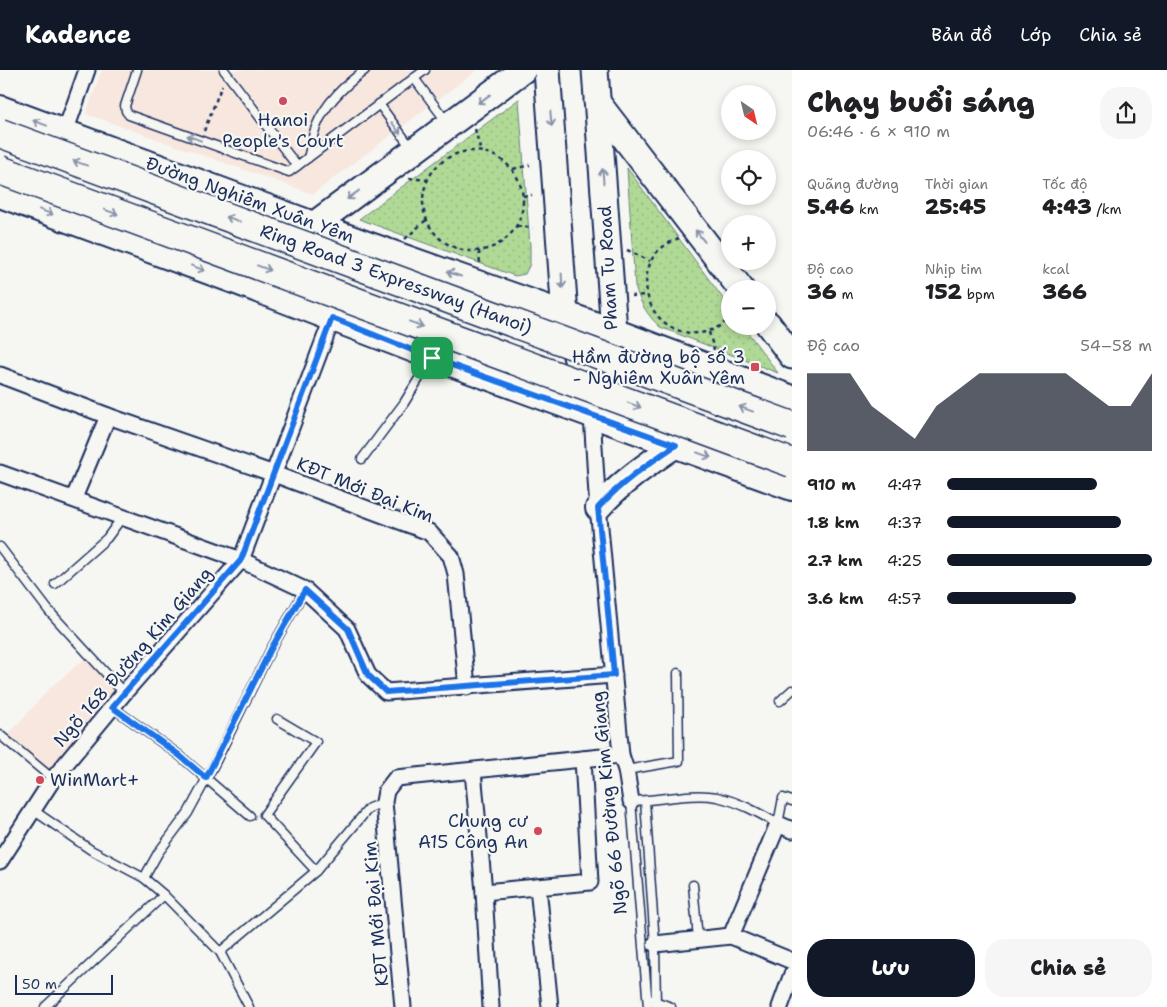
<!DOCTYPE html>
<html lang="vi">
<head>
<meta charset="utf-8">
<style>
	body { margin:0; font-family:"Shantell Sans",sans-serif; background:#f6f6f6; color:#202124; height:100vh; display:flex; flex-direction:column; font-size:19px; white-space:nowrap }
	* { box-sizing:border-box; margin:0 }
	p { font-size:16px; color:#757577 }
	.icon { flex:none; width:28px; height:28px; fill:none; stroke:currentColor; stroke-width:2; stroke-linecap:round; stroke-linejoin:round }
	.map { position:relative; flex:1; overflow:hidden }
	.drawer { display:flex; flex-direction:column; background:#fff; width:375px }
	.drawer>* { flex:none }
	.needle { width:32px; rotate:145deg }
	.fabs { position:absolute; left:721px; top:15px; display:grid; gap:10px }
	.fabs a { display:grid; place-items:center; width:55px; height:55px; border-radius:50%; background:#fff; box-shadow:0 2px 8px #0003; font-size:25px }
	.scale { position:absolute; left:15px; bottom:12px; width:98px; box-sizing:border-box; padding-left:5px; border:2px solid #1b2f5e; border-top:0; font-size:14px; line-height:18px; white-space:nowrap; color:#1b2f5e; -webkit-text-stroke:4px #f6f6f2; paint-order:stroke }
	.pin { position:absolute; display:grid; place-items:center; width:42px; height:42px; color:#fff; margin:-21px; border-radius:10px; box-shadow:0 2px 8px #0006 }
	.round { display:grid; place-items:center; flex:none; width:52px; height:52px; border-radius:20px; background:#f6f6f6 }
	.overview { display:flex; align-items:center; justify-content:space-between; height:85px; padding:0 15px }
	h1 { font-size:28px; font-weight:800; line-height:38px }
	.stats { display:grid; grid-template-columns:repeat(3,1fr); gap:8px; height:85px; padding:5px 15px }
	.stats div { display:grid; align-content:center }
	.stats b { font-size:21px; font-weight:800 }
	.stats small { font-size:14px; font-weight:400 }
	.stats p { font-size:14px }
	.chart { height:140px; padding:10px 15px }
	.chart p { display:flex; justify-content:space-between }
	.chart svg { width:100%; height:90px; margin-top:5px; fill:#111827; opacity:.7 }
	.primary-button { display:flex; gap:10px; margin-top:auto; padding:10px 15px }
	.primary-button a { flex:1; height:58px; border-radius:20px; background:#111827; color:#fff; font-size:20px; font-weight:800; line-height:58px; text-align:center }
	.primary-button a+a { background:#f6f6f6; color:#202124 }
	ul { padding:0 15px; list-style:none; font-size:16px }
	li { display:grid; grid-template-columns:80px 60px 1fr; align-items:center; height:38px }
	li i { height:12px; border-radius:6px; background:#111827 }
	header { display:flex; align-items:center; gap:30px; box-sizing:border-box; height:70px; padding:0 25px; background:#111827; color:#fff }
	header strong { font-size:24px }
	nav { display:flex; gap:28px; margin-inline-start:auto; font-size:18px }
	main { display:flex; flex:1; min-height:0 }
	.map>svg:first-child { display:block }
</style>
</head>
<body>
<header>
<strong>Kadence</strong>
<nav><a>Bản đồ</a><a>Lớp</a><a>Chia sẻ</a></nav>
</header>
<main>
<div class="map">
<svg width="792" height="937" viewBox="0 0 792 937">
	<defs>
		<pattern id="grass-dots" width="8" height="8" patternUnits="userSpaceOnUse" patternTransform="scale(1.25)"><rect width="8" height="8" fill="#b0d996"/><path d="M2 2h.1M6 6h.1" fill="none" stroke="#97bb84" stroke-width="1.8" stroke-linecap="round"/></pattern>
	</defs>
	<rect width="100%" height="100%" fill="#f6f6f2"/>
	<filter id="ink" filterUnits="userSpaceOnUse"><feTurbulence type="fractalNoise" baseFrequency=".02" numOctaves="2"/><feDisplacementMap in="SourceGraphic" scale="10" xChannelSelector="R" yChannelSelector="G"/><feConvolveMatrix kernelMatrix="1 2 1 2 8 2 1 2 1" color-interpolation-filters="sRGB"/></filter>
	<g filter="url(#ink)">
		<g fill="#f8e7de">
			<polygon points="102,0 477,0 313,124 86,44"/>
			<polygon points="87,587 120,623 51,702 7,666 51,617"/>
		</g>
		<g fill="url(#grass-dots)" stroke="#66847a">
			<polygon points="519,29 530,176 530,194 525,204 515,206 359,149"/>
			<path d="M627 98 730 238V256H743L778 303 660 257C647 245 640 233 635 216Z"/>
		</g>
		<g fill="none" stroke-linecap="round" stroke-linejoin="round">
			<defs>
				<g id="service">
					<polyline points="137,0 125,36 126,41 129,45 289,102 425,0"/>
					<polyline points="224,0 297,96"/>
					<polyline points="414,8 446,51"/>
					<polyline points="379,34 412,79"/>
					<path d="M308 88C311 78 312 66 316 57 325 33 345 15 365 0"/>
					<polyline points="362,389 404,333 431,289"/>
					<polyline points="0,477 49,541 124,623"/>
					<polyline points="55,514 107,468 123,446"/>
					<polyline points="780,631 792,620"/>
					<polyline points="112,637 179,685 250,746"/>
					<polyline points="277,649 316,672 264,745 316,801"/>
					<polyline points="0,665 53,709"/>
					<polyline points="626,700 679,691 678,603"/>
					<polyline points="645,731 655,874 656,937"/>
					<polyline points="33,740 91,780 144,808 164,825 220,882 249,937"/>
					<polyline points="144,808 158,783 188,743 215,693 271,579 305,520"/>
					<polyline points="693,815 698,869"/>
					<polyline points="220,882 316,801 369,738 384,732"/>
					<polyline points="652,930 671,937"/>
					<polyline points="45,937 164,825"/>
					<path d="M648 937 631 731C658 731 691 722 717 727 740 732 759 743 778 754L783 728 792 731"/>
				</g>
				<g id="minor">
					<polyline points="65,62 87,0"/>
					<polyline points="0,305 108,346 274,404 429,462 451,486 456,504 467,617"/>
					<polyline points="592,345 597,425 621,685 626,700 631,731"/>
					<polyline points="0,403 241,490 305,520 347,559 368,605 386,622 614,605"/>
					<polyline points="74,428 108,346"/>
					<polyline points="473,701 484,822 491,937"/>
					<polyline points="0,791 53,709 124,623 241,490 332,249"/>
					<polyline points="538,817 550,937"/>
					<polyline points="484,822 590,812 583,689"/>
					<polyline points="731,866 778,754 792,760"/>
					<polyline points="655,874 731,866 792,891"/>
					<polyline points="403,937 384,732 386,721 396,708 621,685"/>
					<polyline points="780,937 792,904"/>
				</g>
				<g id="primary">
					<polyline points="0,38 367,174 614,261 792,328"/>
					<polyline points="0,125 234,211 432,287 792,418"/>
					<path d="M598 438C620 413 649 393 676 375"/>
				</g>
				<g id="trunk">
					<polyline points="547,0 565,245 592,345"/>
					<polyline points="597,32 741,219"/>
					<polyline points="315,154 523,0"/>
					<polyline points="768,254 792,286"/>
					<polyline points="594,340 614,261 595,0"/>
				</g>
			</defs>
			<use href="#service" stroke="#1b2f5e" stroke-width="11"/>
			<use href="#minor" stroke="#1b2f5e" stroke-width="19"/>
			<use href="#primary" stroke="#1b2f5e" stroke-width="28"/>
			<use href="#trunk" stroke="#1b2f5e" stroke-width="29"/>
			<g stroke="#1b2f5e" stroke-width="2.5" stroke-dasharray="4 4" stroke-linecap="butt">
				<polyline points="475,59 481,82"/>
				<polyline points="204,61 222,15"/>
				<circle cx="473" cy="131" r="50"/>
				<polyline points="513,99 530,95"/>
				<polyline points="409,108 427,110"/>
				<polyline points="523,126 532,125"/>
				<polyline points="517,156 533,158"/>
				<path d="M679 168C670 172 660 177 654 186 650 191 649 197 647 204 639 253 694 283 730 248"/>
				<polyline points="405,169 426,150"/>
				<polyline points="627,180 650,191"/>
				<polyline points="479,181 480,194"/>
				<polyline points="631,226 647,225"/>
				<polyline points="709,262 714,280"/>
			</g>
			<use href="#service" stroke="#f6f6f2" stroke-width="8"/>
			<use href="#minor" stroke="#f6f6f2" stroke-width="15"/>
			<use href="#primary" stroke="#f6f6f2" stroke-width="24"/>
			<use href="#trunk" stroke="#f6f6f2" stroke-width="25"/>
			<defs>
				<g id="motorway-bridge">
					<polyline points="0,63 792,356"/>
					<polyline points="0,100 792,393"/>
				</g>
			</defs>
			<use href="#motorway-bridge" stroke="#1b2f5e" stroke-width="31" stroke-linecap="butt"/>
			<use href="#motorway-bridge" stroke="#f6f6f2" stroke-width="28"/>
		</g>
		<defs><path id="oneway-shaft" d="M-6 0H5M1.5-3L5.5 0L1.5 3" fill="none" stroke-width="1.6" stroke-linecap="round" stroke-linejoin="round" transform="scale(1.25)"/></defs>
		<g stroke="#8892a8">
			<use href="#oneway-shaft" transform="translate(484 29) rotate(144)"/>
			<use href="#oneway-shaft" transform="translate(551 49) rotate(85)"/>
			<use href="#oneway-shaft" transform="translate(40 53) rotate(-160)"/>
			<use href="#oneway-shaft" transform="translate(396 58) rotate(53)"/>
			<use href="#oneway-shaft" transform="translate(194 68) rotate(-160)"/>
			<use href="#oneway-shaft" transform="translate(80 93) rotate(-160)"/>
			<use href="#oneway-shaft" transform="translate(603 106) rotate(-94)"/>
			<use href="#oneway-shaft" transform="translate(353 125) rotate(144)"/>
			<use href="#oneway-shaft" transform="translate(46 142) rotate(20)"/>
			<use href="#oneway-shaft" transform="translate(111 142) rotate(20)"/>
			<use href="#oneway-shaft" transform="translate(233 149) rotate(-160)"/>
			<use href="#oneway-shaft" transform="translate(700 166) rotate(-128)"/>
			<use href="#oneway-shaft" transform="translate(198 198) rotate(20)"/>
			<use href="#oneway-shaft" transform="translate(264 198) rotate(20)"/>
			<use href="#oneway-shaft" transform="translate(454 204) rotate(-161)"/>
			<use href="#oneway-shaft" transform="translate(562 211) rotate(87)"/>
			<use href="#oneway-shaft" transform="translate(416 254) rotate(20)"/>
			<use href="#oneway-shaft" transform="translate(634 335) rotate(20)"/>
			<use href="#oneway-shaft" transform="translate(746 339) rotate(-160)"/>
			<use href="#oneway-shaft" transform="translate(704 385) rotate(20)"/>
		</g>
	</g>
	<g fill="none" stroke-linecap="round" stroke-linejoin="round" filter="url(#ink)">
		<defs>
			<path id="route" d="M332 248 432 288 676 375C649 393 620 413 598 438L614 605 386 622 368 605 348 559 305 520 271 579 206 708 179 685 112 637 241 490Z"/>
		</defs>
		<use href="#route" stroke="#fff" stroke-width="10"/>
		<use href="#route" stroke="#1a73e8" stroke-width="6"/>
	</g>
	<g fill="#d1495b" stroke="#f6f6f2" stroke-width="2">
		<circle cx="283" cy="31" r="5"/>
		<rect x="750" y="292" width="10" height="10" rx="2.5"/>
		<circle cx="40" cy="710" r="5"/>
		<circle cx="538" cy="761" r="5"/>
	</g>
	<g text-anchor="middle" dominant-baseline="central" stroke-width="4.5" stroke-linejoin="round" paint-order="stroke">
		<g font-size="18" fill="#1b2f5e" stroke="#f6f6f2" text-anchor="end">
			<text x="283" y="50" text-anchor="middle">Hanoi<tspan x="283" dy="21">People's Court</tspan></text>
			<text x="745" y="287">Hầm đường bộ số 3<tspan x="745" dy="21">- Nghiêm Xuân Yêm</tspan></text>
			<text x="50" y="710" text-anchor="start">WinMart+</text>
			<text x="528" y="751">Chung cư<tspan x="528" dy="21">A15 Công An</tspan></text>
		</g>
		<g font-size="18" fill="#1b2f5e" stroke="#f6f6f2">
			<text transform="translate(250 130) rotate(20)">Đường Nghiêm Xuân Yêm</text>
			<text transform="translate(608 198) rotate(-93)">Pham Tu Road</text>
			<text transform="translate(396 209) rotate(20)">Ring Road 3 Expressway (Hanoi)</text>
			<text transform="translate(365 420) rotate(22)">KĐT Mới Đại Kim</text>
			<text transform="translate(133 587) rotate(-49)">Ngõ 168 Đường Kim Giang</text>
			<text transform="translate(609 733) rotate(-96)">Ngõ 66 Đường Kim Giang</text>
			<text transform="translate(376 844) rotate(-95)">KĐT Mới Đại Kim</text>
		</g>
	</g>
</svg>
<div class="fabs">
<a><svg class="needle" viewBox="-14 -14 28 28"><path d="M0-13l5 13h-10z" fill="#e53935"/><path d="M0 13l5-13h-10z" fill="#757577"/></svg></a>
<a><svg class="icon" aria-label="locate" viewBox="0 0 24 24"><circle cx="12" cy="12" r="6"/><path d="M12 2v4M12 18v4M2 12h4M18 12h4"/></svg></a>
<a>+</a>
<a>−</a>
</div>
<div class="scale">50 m</div>
<div class="pin" style="left:432px;top:288px;background:#1e9e55"><svg class="icon" aria-label="arrive" viewBox="0 0 24 24"><path d="M6 21V4h12l-3 4 3 4H6"/></svg></div>
</div>
<section class="drawer">
<div class="overview"><div><h1>Chạy buổi sáng</h1><p>06:46 · 6 × 910 m</p></div><a class="round"><svg class="icon" aria-label="share" viewBox="0 0 24 24"><path d="M12 15V3M7 8l5-5 5 5M5 13v7h14v-7"/></svg></a></div>
<div class="stats">
<div><p>Quãng đường</p><b>5.46<small> km</small></b></div>
<div><p>Thời gian</p><b>25:45</b></div>
<div><p>Tốc độ</p><b>4:43<small> /km</small></b></div>
</div>
<div class="stats">
<div><p>Độ cao</p><b>36<small> m</small></b></div>
<div><p>Nhịp tim</p><b>152<small> bpm</small></b></div>
<div><p>kcal</p><b>366</b></div>
</div>
<div class="chart"><p><span>Độ cao</span>54–58 m</p>
<svg viewBox="0 0 160 44" preserveAspectRatio="none"><path d="M0 44V6L10 6L20 6L30 22L40 30L50 38L60 22L70 14L80 6L90 6L100 6L110 6L120 6L130 14L140 22L150 22L160 6V44z"/></svg>
</div>
<ul>
<li><b>910 m</b>4:47<i style="width:73%"></i></li>
<li><b>1.8 km</b>4:37<i style="width:85%"></i></li>
<li><b>2.7 km</b>4:25<i style="width:100%"></i></li>
<li><b>3.6 km</b>4:57<i style="width:63%"></i></li>
</ul>
<div class="primary-button"><a>Lưu</a><a>Chia sẻ</a></div>
</section>
</main>
</body>
</html>
